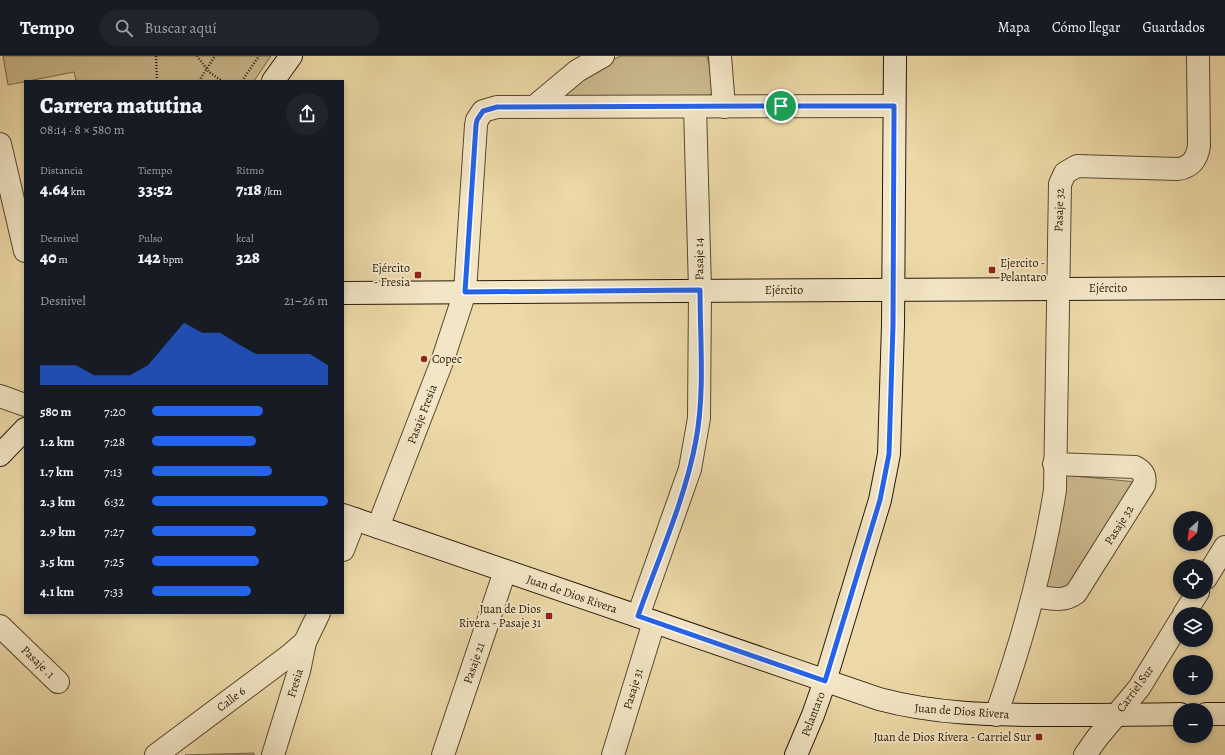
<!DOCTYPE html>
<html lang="es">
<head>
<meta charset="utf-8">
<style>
	body { margin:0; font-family:Alegreya,serif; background:#20242c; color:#f1f3f6; height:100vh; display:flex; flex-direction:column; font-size:15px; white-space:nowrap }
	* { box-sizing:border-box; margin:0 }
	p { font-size:13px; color:#9ea1a6 }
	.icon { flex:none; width:22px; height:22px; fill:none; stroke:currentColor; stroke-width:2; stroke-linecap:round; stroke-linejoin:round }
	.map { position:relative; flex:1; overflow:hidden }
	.drawer { position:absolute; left:24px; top:24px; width:320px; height:534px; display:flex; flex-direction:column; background:#171b24; border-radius:0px; box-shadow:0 2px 6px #0003 }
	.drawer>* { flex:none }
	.needle { width:26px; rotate:207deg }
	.fabs { position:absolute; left:1173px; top:455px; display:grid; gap:8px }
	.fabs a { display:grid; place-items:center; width:40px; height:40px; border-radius:50%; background:#171b24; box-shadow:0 2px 6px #0003; font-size:20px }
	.pin { position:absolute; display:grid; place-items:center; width:34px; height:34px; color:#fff; margin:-17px; border:2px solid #fff; border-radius:50%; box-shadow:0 1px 4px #0007 }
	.round { display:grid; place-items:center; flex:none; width:42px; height:42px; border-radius:21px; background:#20242c }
	.summary { display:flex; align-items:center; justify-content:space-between; height:68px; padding:0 16px }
	h1 { font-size:22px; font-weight:800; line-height:30px }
	.stats { display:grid; grid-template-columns:repeat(3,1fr); gap:6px; height:68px; padding:4px 16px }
	.stats div { display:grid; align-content:center }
	.stats b { font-size:17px; font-weight:800 }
	.stats small { font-size:11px; font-weight:400 }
	.stats p { font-size:11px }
	.chart { height:112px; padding:8px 16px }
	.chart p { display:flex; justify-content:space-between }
	.chart svg { width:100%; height:72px; margin-top:4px; fill:#2563eb; opacity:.7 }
	ul { padding:0 16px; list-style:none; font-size:13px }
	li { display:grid; grid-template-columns:64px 48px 1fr; align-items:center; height:30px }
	li i { height:10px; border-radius:5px; background:#2563eb }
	header { display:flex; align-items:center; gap:24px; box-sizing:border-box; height:56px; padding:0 20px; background:#171b24; border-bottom:1px solid #363941 }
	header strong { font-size:19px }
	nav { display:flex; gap:22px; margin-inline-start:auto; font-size:14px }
	.search { width:280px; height:36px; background:#20242c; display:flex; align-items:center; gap:10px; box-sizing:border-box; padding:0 14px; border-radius:22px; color:#9ea1a6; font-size:15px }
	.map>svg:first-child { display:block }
</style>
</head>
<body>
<header>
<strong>Tempo</strong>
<div class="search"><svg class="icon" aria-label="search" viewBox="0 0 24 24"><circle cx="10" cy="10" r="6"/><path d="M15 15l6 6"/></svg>Buscar aquí</div>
<nav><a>Mapa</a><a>Cómo llegar</a><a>Guardados</a></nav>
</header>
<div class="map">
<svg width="1225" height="699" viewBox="0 0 1225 699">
	<rect width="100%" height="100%" fill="#ecd9a7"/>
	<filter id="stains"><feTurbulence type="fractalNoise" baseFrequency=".005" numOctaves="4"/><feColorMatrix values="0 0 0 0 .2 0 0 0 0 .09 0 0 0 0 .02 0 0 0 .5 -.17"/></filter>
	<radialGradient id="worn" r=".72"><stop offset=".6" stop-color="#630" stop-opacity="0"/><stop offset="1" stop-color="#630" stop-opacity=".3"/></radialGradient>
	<g fill="#cab88c" stroke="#78684b">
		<polygon points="3,0 271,0 254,25 76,25 74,16 8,29"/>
		<polygon points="621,0 707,0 715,33 706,44 562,44 561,38 595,11"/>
		<polygon points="1063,419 1137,426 1066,536 1048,533 1042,524"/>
		<polygon points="254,697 254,699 185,699"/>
	</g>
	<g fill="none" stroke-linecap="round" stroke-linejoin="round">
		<defs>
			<g id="street">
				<polyline points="720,0 724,51"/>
				<polyline points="534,51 577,15 603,0"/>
				<polyline points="0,88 25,195"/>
				<polyline points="0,340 25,349"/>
				<polyline points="378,471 443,303 465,236 476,69 477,64 483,55 497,51 894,50"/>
				<polyline points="343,494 355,463"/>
				<polyline points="1206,522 1225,491"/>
				<path d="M1033 540C1048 542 1063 547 1076 537L1144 429C1146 420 1143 415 1135 411L1054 408"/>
				<polyline points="1184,558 1198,536"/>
				<polyline points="638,560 690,413 699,362 700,234 695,51"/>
				<polyline points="0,570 58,626"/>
				<path d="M996 659C1022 586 1043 510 1055 434L1060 128 1065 117 1077 110 1178 113C1191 111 1197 103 1199 90L1198 0"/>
				<polyline points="156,699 290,599 305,586"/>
				<polyline points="273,699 299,615 305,586 319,557"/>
				<polyline points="443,699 505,515"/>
				<polyline points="613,699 654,566"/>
				<polyline points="1085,699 1097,682 1139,632 1180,565"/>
			</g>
			<g id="secondary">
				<polyline points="273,25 291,0"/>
				<polyline points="343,237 1225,232"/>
				<polyline points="0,399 25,373"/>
				<path d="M343 459 879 643C935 658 991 659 1049 659 1092 659 1136 659 1180 658"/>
				<polyline points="1206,658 1225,658"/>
				<polyline points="796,699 813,659 825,625 880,444 889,398 893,269 895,0"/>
			</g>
		</defs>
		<use href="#street" stroke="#584831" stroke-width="24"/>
		<use href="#secondary" stroke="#26180a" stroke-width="24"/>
		<g stroke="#26180a" stroke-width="2.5" stroke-dasharray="1 2" stroke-linecap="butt">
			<polyline points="156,0 157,25"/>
			<polyline points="197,0 209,16 222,25"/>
			<polyline points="199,25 215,0"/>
			<polyline points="242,25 259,0"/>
		</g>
		<use href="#street" stroke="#f3e6c6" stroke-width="22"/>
		<use href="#secondary" stroke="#f3e6c6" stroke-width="22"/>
	</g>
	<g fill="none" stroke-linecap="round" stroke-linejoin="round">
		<defs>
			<path id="route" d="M781 50H894L893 269 889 398 880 444 825 625 638 560C658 503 685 444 696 384 705 335 700 284 700 234L465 236 476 69 477 64 483 55 497 51Z"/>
		</defs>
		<use href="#route" stroke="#fff" stroke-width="8"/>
		<use href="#route" stroke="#2563eb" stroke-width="5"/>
	</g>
	<g fill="#8f2418" stroke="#f3e6c6" stroke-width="1.5">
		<rect x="988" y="210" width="8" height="8" rx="2"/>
		<rect x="414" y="215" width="8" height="8" rx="2"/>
		<circle cx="424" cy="303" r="4"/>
		<rect x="545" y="556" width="8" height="8" rx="2"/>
		<rect x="1035" y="677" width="8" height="8" rx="2"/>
	</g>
	<g text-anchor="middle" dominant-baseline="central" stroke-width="4" stroke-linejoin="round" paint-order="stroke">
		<g font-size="12" fill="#26180a" stroke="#f3e6c6">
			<text transform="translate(1059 154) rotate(-88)">Pasaje 32</text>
			<text transform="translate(699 203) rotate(-91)">Pasaje 14</text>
			<text x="1108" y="232">Ejército</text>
			<text x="784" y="234">Ejército</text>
			<text transform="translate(422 358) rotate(-69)">Pasaje Fresia</text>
			<text transform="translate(1119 469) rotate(-58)">Pasaje 32</text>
			<text transform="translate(572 538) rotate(19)">Juan de Dios Rivera</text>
			<text transform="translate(38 606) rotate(44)">Pasaje .1</text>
			<text transform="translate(474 607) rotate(-71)">Pasaje 21</text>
			<text transform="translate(295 627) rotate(-73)">Fresia</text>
			<text transform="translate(633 633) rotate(-73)">Pasaje 31</text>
			<text transform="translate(1135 633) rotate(-54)">Carriel Sur</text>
			<text transform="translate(231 643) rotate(-37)">Calle 6</text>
			<text transform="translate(962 655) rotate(4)">Juan de Dios Rivera</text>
			<text transform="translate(813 658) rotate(-69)">Pelantaro</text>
		</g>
		<g font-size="12" fill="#26180a" stroke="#f3e6c6" text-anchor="end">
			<text x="1000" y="207" text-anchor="start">Ejercito -<tspan x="1000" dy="14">Pelantaro</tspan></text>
			<text x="410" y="212">Ejército<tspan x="410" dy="14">- Fresia</tspan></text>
			<text x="432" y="303" text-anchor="start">Copec</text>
			<text x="541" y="553">Juan de Dios<tspan x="541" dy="14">Rivera - Pasaje 31</tspan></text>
			<text x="1031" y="681">Juan de Dios Rivera - Carriel Sur</text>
		</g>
	</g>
	<rect width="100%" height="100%" filter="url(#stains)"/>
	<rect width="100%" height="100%" fill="url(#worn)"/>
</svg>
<div class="fabs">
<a><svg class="needle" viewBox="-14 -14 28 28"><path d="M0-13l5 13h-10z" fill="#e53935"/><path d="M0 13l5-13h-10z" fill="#9ea1a6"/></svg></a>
<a><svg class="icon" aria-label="locate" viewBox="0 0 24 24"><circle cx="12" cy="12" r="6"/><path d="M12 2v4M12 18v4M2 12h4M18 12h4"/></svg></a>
<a><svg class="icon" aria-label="layers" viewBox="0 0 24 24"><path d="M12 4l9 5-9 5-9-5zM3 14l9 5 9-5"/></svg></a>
<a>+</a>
<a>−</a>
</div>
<div class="pin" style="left:781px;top:50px;background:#1e9e55"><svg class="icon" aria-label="arrive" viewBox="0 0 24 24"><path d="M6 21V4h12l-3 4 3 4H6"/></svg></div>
<section class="drawer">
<div class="summary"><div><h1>Carrera matutina</h1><p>08:14 · 8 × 580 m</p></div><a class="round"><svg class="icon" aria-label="share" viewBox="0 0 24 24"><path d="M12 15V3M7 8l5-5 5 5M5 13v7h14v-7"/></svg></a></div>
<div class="stats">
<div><p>Distancia</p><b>4.64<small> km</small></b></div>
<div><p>Tiempo</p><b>33:52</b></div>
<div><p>Ritmo</p><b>7:18<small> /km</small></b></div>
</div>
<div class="stats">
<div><p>Desnivel</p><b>40<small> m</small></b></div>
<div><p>Pulso</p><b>142<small> bpm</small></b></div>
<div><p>kcal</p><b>328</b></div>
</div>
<div class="chart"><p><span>Desnivel</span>21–26 m</p>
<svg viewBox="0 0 160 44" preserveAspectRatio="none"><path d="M0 44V32L10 32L20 32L30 38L40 38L50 38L60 32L70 19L80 6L90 12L100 12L110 19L120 25L130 25L140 25L150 25L160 32V44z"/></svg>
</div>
<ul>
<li><b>580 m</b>7:20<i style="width:63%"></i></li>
<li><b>1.2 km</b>7:28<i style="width:59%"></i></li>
<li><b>1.7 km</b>7:13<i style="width:68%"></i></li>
<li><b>2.3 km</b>6:32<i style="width:100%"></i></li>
<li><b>2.9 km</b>7:27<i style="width:59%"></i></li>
<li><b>3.5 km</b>7:25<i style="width:61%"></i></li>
<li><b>4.1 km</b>7:33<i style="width:56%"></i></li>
</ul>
</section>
</div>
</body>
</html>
